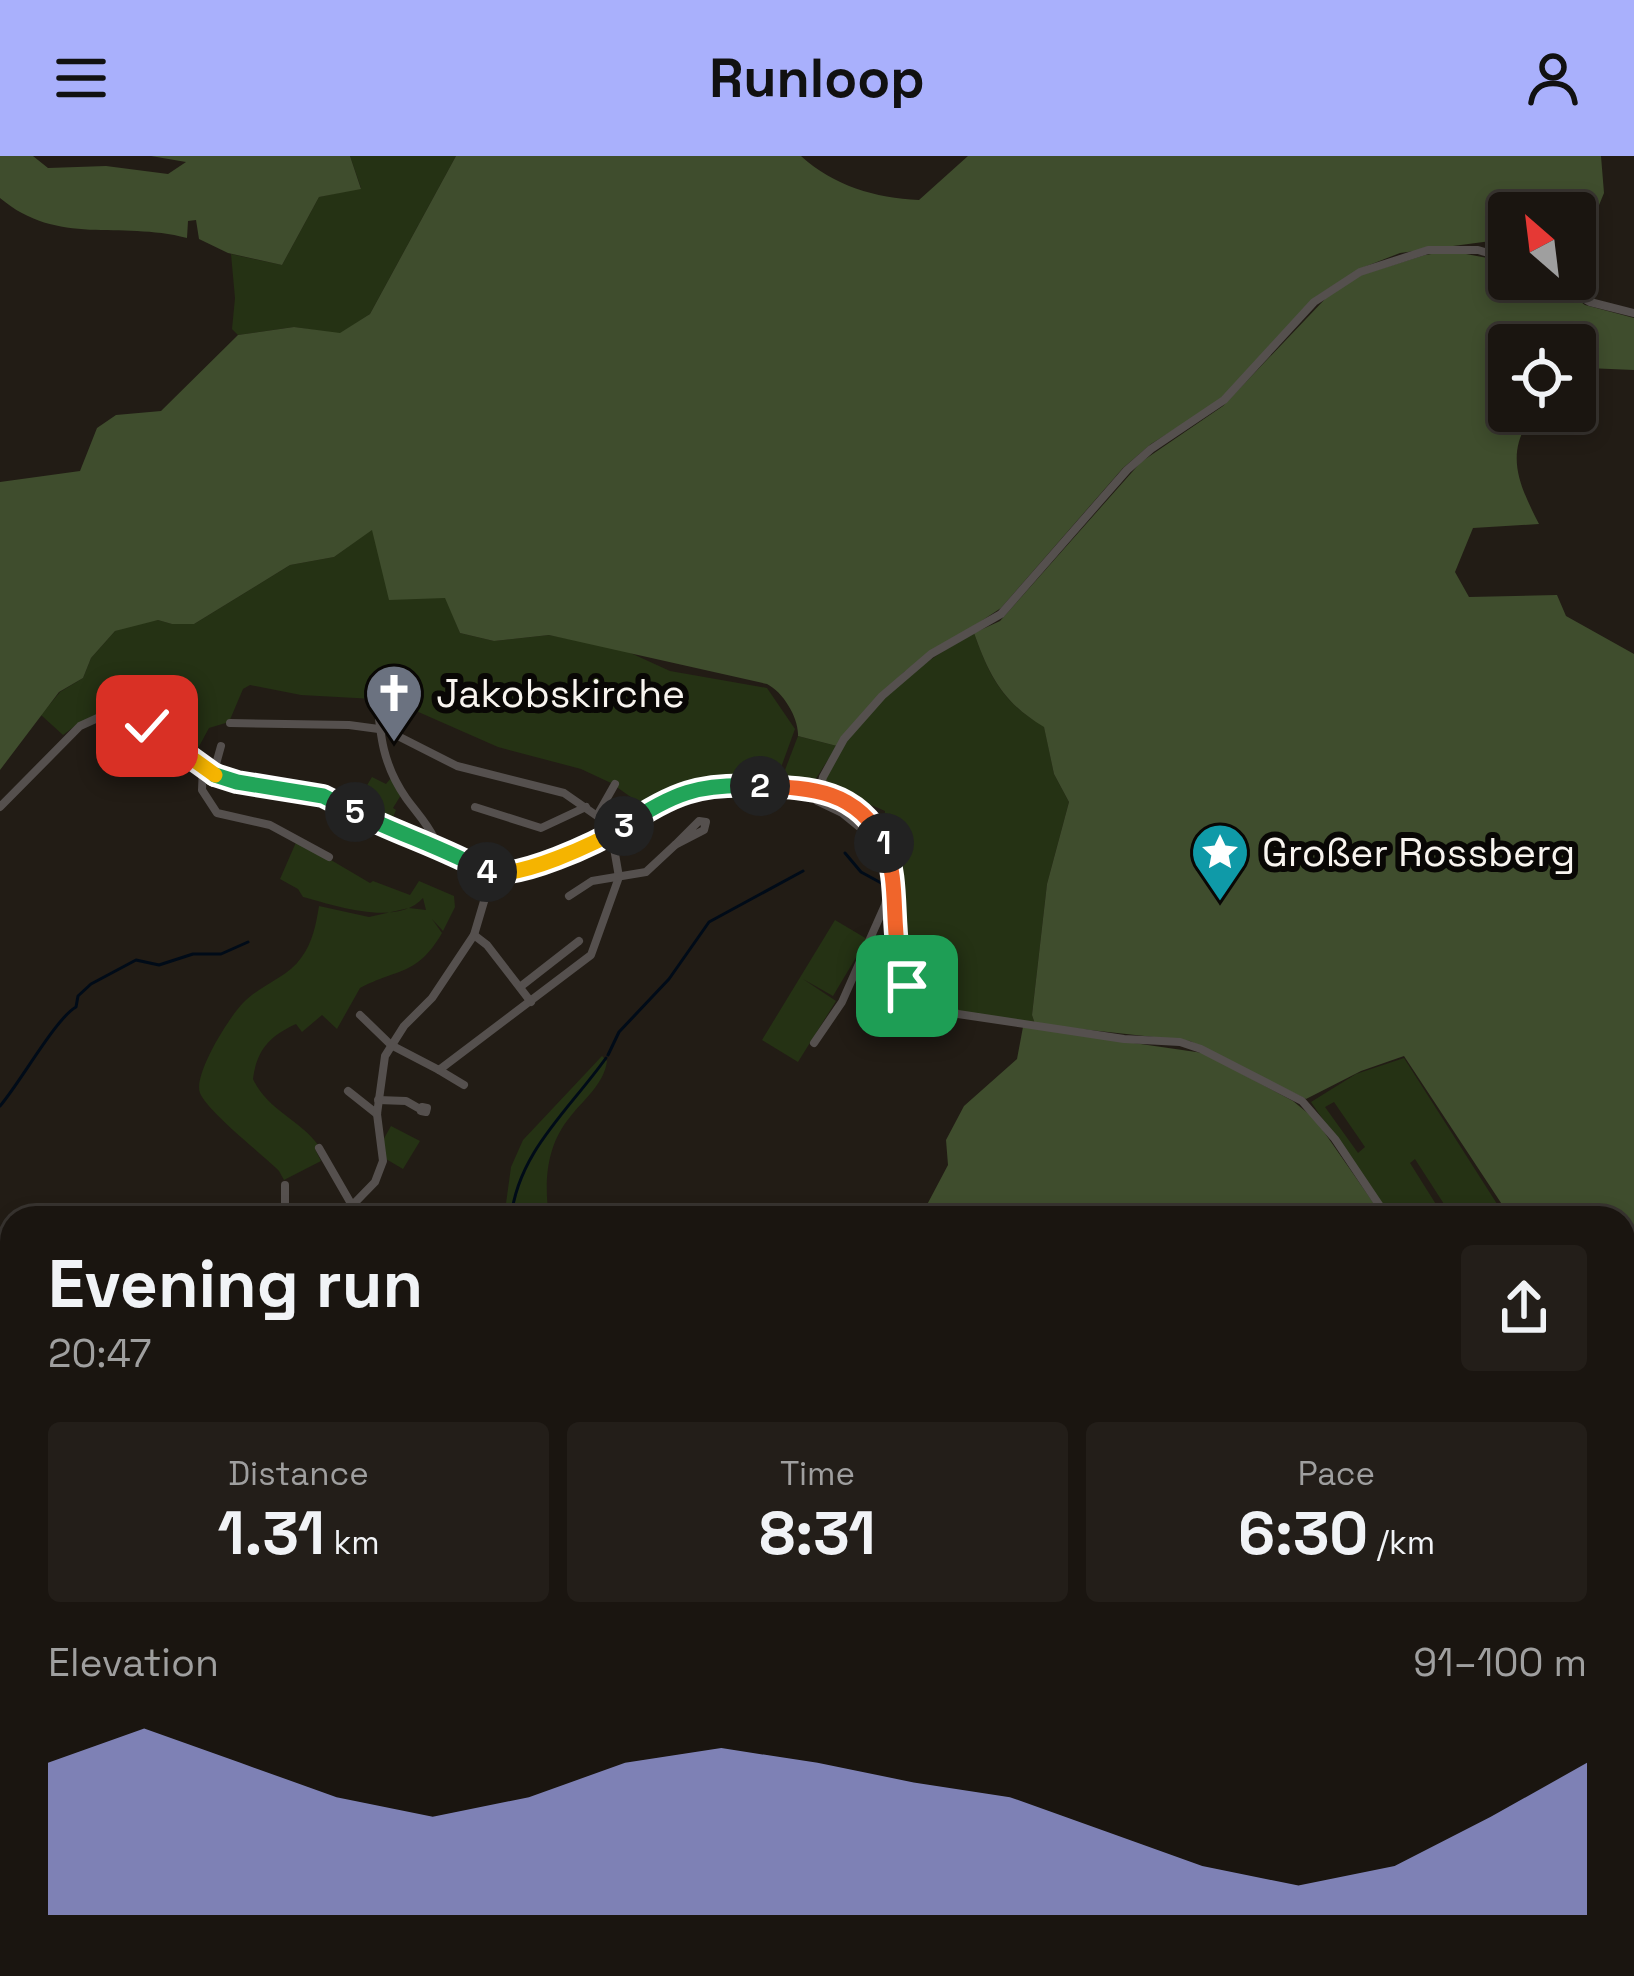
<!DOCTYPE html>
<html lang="en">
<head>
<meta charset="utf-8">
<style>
	body { margin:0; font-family:"Space Grotesk",sans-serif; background:#231e19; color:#f1f3f6; height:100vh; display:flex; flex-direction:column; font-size:45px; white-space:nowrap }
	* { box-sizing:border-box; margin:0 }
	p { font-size:39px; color:#9f9f9f }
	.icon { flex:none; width:66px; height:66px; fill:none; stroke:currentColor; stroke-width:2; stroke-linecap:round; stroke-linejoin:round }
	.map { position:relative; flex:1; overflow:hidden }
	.panel { position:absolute; left:0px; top:1050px; width:1635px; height:771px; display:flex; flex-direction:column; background:#1a1510; border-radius:36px 36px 0 0; box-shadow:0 6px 18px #0003,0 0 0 3px #383430 }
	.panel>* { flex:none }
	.needle { width:78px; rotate:332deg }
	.buttons { position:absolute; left:1488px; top:36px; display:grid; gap:24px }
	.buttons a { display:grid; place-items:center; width:108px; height:108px; border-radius:12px; background:#1a1510; box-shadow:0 6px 18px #0003,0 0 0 3px #383430; font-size:60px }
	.pin { position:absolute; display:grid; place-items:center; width:102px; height:102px; color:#fff; margin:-51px; border-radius:24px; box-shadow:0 6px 18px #0006 }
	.km { position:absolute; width:60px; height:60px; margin:-30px; border-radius:50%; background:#222; color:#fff; font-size:33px; line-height:60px; text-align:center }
	.round { display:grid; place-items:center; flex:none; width:126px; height:126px; border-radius:12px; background:#231e19 }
	.head { display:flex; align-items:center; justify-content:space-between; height:204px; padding:0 48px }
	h1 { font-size:66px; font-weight:600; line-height:90px }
	.figures { display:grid; grid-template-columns:repeat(3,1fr); gap:18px; height:204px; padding:12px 48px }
	.figures div { display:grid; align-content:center; border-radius:12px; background:#231e19; text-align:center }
	.figures b { font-size:60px; font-weight:600 }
	.figures small { font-size:33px; font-weight:400 }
	.figures p { font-size:33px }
	.chart { height:336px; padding:24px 48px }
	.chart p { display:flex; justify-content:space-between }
	.chart svg { width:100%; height:216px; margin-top:12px; fill:#a9b0fc; opacity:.7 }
	header { display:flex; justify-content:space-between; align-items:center; height:156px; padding:0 48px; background:#a9b0fc; color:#111; font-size:54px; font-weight:600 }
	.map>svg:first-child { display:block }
</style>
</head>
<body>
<header><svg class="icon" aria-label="menu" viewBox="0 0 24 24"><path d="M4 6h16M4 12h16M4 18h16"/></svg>Runloop<svg class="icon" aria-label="person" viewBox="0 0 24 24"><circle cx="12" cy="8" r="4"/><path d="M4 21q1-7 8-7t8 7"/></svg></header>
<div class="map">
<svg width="1634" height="1820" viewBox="0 0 1634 1820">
	<rect width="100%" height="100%" fill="#221c15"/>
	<g fill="#253214" fill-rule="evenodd">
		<polygon points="350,0 456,0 370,158 340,178 294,171 238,179 232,173 235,142 231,98 282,109 319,41 361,32"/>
		<path d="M372 373 431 442H446L460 477 494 485 549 479 624 494 670 515 767 532 795 573 775 628C729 626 682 624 642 649L611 627 581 613 498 591 398 547 376 551 374 543 301 539 250 529 243 533 229 566 209 572 196 596C146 564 117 534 63 579L41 559 60 536 83 522 91 502 115 475 139 466 158 464 172 468H194L290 409 334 401Z"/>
		<path d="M974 477C989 519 1003 548 1044 570L1054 618 1069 646 1047 728 1032 859 1035 868C919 848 898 860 894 729 894 702 882 681 885 655 864 645 843 642 824 627 850 559 913 511 974 477Z"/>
		<polygon points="798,580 837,590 813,627 780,627"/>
		<polygon points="372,621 386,628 391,622 401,639 393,652 396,654 390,668 355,649"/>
		<path d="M297 684 370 727 373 725 410 739 419 725 454 740 455 751 443 775 432 763 442 777C417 820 398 812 360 832L337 873 322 859 302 876 296 868C270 880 257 893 253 923 267 954 299 963 319 990L315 993 321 1005 284 1024 279 1015C263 999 207 955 200 937 193 919 229 861 243 847 260 829 287 822 301 802 313 786 316 768 319 750L369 761 409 752 426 754 423 742C397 771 337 750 303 741L298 733 280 723Z"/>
		<polygon points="835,764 867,783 833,840 803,823 836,845 798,906 762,884"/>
		<path d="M602 900 607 905C604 928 584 943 570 961 546 990 544 1026 549 1062H504L511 1011 523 984Z"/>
		<path d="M1404 902 1506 1062H1453L1415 1003 1410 1007 1444 1061 1391 1062 1311 946 1356 918ZM1334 946 1365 991 1358 997 1325 951Z"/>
		<polygon points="391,970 420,985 403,1013 386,1003 382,986"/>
		<polygon points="0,1107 12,1107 12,1268 0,1265"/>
		<polygon points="1623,1264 1634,1279 1634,1391 1631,1393 1632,1387 1623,1379 1626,1369 1623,1371"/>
		<polygon points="1634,1393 1634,1467 1623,1446 1623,1399"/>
	</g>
	<g fill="#3f4d2d">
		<path d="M0 0H33L48 12 106 10 168 18 186 6 151 0H350L361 33 319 41 282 109 228 97 199 83 196 64 188 65 187 82C119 64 58 91 0 42Z"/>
		<path d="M456 0H801C834 30 875 42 919 44L968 0H1601L1604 37 1583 88 1575 85V57H1509V65L1494 75 1491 85 1400 97 1359 113 1317 140 1218 246 1151 288 1123 312 1001 452 904 516 853 568 837 590 798 580C799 562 783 536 767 528L549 479 494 485 460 477 445 442 389 444 372 374 334 401 290 409 194 468H172L158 464 115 475 91 502 83 522 59 536 0 614V326L80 315 97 272 116 259 161 255 238 179 294 171 340 177 370 158Z"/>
		<path d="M1450 95 1509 106V123H1550L1585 149 1634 162V214L1587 212 1575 218V189H1509V255H1536C1503 295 1518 327 1539 368L1473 372 1455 416 1469 441 1557 439 1566 460 1634 498V1255L1623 1261V1062H1511L1404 900 1361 915 1306 943 1190 885 1035 868 1032 859 1047 728 1069 646 1054 618 1044 571C1003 547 989 519 974 477L1000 465 1141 306 1223 250 1326 142 1361 119 1425 99Z"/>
		<polygon points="1023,871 1203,897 1293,945 1315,963 1384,1062 920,1062 948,1009 946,984 964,950 1017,903"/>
		<polygon points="0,1240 12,1245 12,1809 1400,1809 1393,1820 0,1820"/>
	</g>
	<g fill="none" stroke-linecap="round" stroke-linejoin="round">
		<g stroke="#000b18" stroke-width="3">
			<polyline points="845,697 861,716 883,728"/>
			<polyline points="608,899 619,876 669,823 709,766 803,715"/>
			<path d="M0 950C20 927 56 862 76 851L78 840 91 828 136 804 159 809 193 798H221L248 786"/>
			<path d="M511 1062C518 996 569 954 606 902"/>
			<polyline points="0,1209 12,1213"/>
		</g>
		<g stroke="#55504e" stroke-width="8">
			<polyline points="1550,123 1590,146 1634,157"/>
			<path d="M377 541C380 580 383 609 406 642 416 656 427 667 434 682L432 689"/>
			<polyline points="230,567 349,569 386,574 457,610 564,637 610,669 619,721 591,799 439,914 391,889 360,859"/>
			<polyline points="221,590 216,608 229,623"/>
			<polyline points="203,612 202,634 217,657 270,669 329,701"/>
			<polyline points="0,651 80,570 102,560 123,560 147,570 220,621 323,640 389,673 450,695 496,718 585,690 670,640 699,631 776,631 834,638 862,657 884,687 893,728 894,784 903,820 913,838 958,858 1124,883 1180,886 1201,893 1302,945 1335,983 1388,1062"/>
			<polyline points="475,651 541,672 586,651"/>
			<polyline points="598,658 615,628"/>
			<polygon points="699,665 706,666 704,674 675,689"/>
			<polyline points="569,740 592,725 646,716 675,689"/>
			<polyline points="474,779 487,789 531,846"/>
			<polyline points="520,831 579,785"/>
			<polyline points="814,887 842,846 885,749 888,735 886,715 874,683 842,657 817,645 823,621 844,583 882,540 931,498 1001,458 1127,314 1151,293 1224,244 1314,146 1360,116 1428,94 1478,94 1509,103"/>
			<polyline points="439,914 464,929"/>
			<polyline points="348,935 377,958"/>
			<polyline points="378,944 406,945 420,953"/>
			<polygon points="422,951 427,952 426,956 421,955"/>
			<polyline points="319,992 353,1051"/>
			<polyline points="285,1029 285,1062"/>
			<polyline points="340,1062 375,1026 383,1005 377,958 385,900 404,870 432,842 474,779 485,742 484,715"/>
			<polyline points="1623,1468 1634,1488"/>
			<polyline points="1623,1665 1634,1663"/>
			<polyline points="1621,1809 1626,1820"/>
		</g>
	</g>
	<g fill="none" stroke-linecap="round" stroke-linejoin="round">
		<defs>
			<path id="split-1" d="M884 687C902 733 887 779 907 830"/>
			<path id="split-2" d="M760 630C812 632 857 634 884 687"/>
			<path id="split-3" d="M624 670C673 637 699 627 760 630"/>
			<path id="split-4" d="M487 716C518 724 597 687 624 670"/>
			<path id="split-5" d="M355 656C398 678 445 692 487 716"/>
			<polyline id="split-6" points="215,619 237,626 323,640 355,656"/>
			<polyline id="split-7" points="147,570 215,619"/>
		</defs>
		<use href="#split-1" stroke="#fff" stroke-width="24"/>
		<use href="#split-2" stroke="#fff" stroke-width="24"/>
		<use href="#split-3" stroke="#fff" stroke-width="24"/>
		<use href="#split-4" stroke="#fff" stroke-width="24"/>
		<use href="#split-5" stroke="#fff" stroke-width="24"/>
		<use href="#split-6" stroke="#fff" stroke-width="24"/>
		<use href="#split-7" stroke="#fff" stroke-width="24"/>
		<use href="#split-1" stroke="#f0652b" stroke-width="15"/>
		<use href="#split-2" stroke="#f0652b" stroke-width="15"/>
		<use href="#split-3" stroke="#22a559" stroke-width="15"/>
		<use href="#split-4" stroke="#f5b400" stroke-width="15"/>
		<use href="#split-5" stroke="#22a559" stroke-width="15"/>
		<use href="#split-6" stroke="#22a559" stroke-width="15"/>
		<use href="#split-7" stroke="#f5b400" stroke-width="15"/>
	</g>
	<defs>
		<symbol id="church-pin" viewBox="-11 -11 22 30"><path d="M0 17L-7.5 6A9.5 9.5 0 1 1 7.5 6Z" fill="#6b7280" stroke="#090705"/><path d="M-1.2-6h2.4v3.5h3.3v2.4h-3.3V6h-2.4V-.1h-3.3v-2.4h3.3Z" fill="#fff"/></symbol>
		<symbol id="sight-pin" viewBox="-11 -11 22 30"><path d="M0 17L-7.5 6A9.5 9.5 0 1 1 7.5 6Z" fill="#0f9aa8" stroke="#090705"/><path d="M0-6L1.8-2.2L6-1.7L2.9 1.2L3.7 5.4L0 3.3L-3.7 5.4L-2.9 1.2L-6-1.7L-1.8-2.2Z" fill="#fff"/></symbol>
	</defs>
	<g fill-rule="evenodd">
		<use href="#church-pin" x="361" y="504" width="66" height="90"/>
		<use href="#sight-pin" x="1187" y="663" width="66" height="90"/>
	</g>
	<g text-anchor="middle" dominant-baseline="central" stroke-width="12" stroke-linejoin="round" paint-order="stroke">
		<g font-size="39" fill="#f8f4ef" stroke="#090705" text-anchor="start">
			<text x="436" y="537">Jakobskirche</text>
			<text x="1262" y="696">Großer Rossberg</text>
		</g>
	</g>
</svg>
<div class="buttons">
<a><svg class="needle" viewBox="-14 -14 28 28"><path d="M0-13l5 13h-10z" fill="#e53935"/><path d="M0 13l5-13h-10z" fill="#9f9f9f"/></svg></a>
<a><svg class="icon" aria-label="locate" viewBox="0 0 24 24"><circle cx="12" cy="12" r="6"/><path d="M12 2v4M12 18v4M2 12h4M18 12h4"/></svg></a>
</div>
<div class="pin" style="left:907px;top:830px;background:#1e9e55"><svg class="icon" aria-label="arrive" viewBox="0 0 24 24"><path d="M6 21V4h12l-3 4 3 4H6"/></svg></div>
<div class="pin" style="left:147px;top:570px;background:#d93025"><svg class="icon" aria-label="check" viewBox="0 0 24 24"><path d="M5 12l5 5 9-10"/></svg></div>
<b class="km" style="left:884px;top:687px">1</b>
<b class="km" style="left:760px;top:630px">2</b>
<b class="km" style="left:624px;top:670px">3</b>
<b class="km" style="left:487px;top:716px">4</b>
<b class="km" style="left:355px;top:656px">5</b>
<section class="panel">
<div class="head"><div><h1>Evening run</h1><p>20:47</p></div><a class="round"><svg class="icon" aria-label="share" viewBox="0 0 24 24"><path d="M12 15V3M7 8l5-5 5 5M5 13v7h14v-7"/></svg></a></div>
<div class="figures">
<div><p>Distance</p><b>1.31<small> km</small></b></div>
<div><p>Time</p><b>8:31</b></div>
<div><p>Pace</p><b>6:30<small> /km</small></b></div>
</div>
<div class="chart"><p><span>Elevation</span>91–100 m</p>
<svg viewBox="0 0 160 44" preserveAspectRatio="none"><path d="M0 44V13L10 6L20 13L30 20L40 24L50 20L60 13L70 10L80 13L90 17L100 20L110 27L120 34L130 38L140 34L150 24L160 13V44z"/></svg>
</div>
</section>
</div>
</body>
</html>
